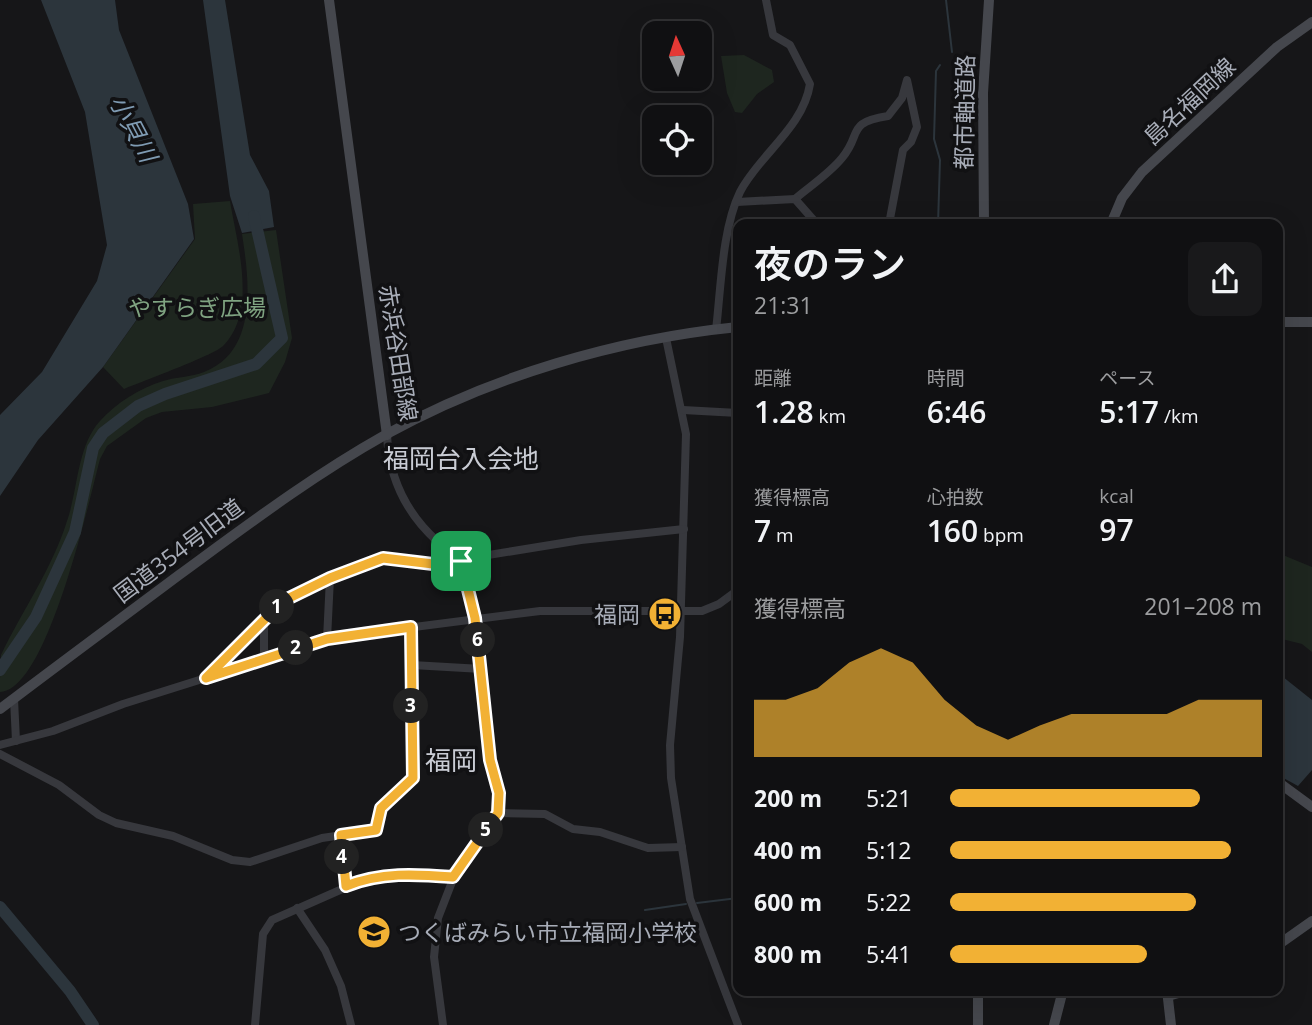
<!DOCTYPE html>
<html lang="ja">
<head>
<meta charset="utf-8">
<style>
	body { margin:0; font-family:"Open Sans","Noto Sans JP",sans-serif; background:#19191b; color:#f1f3f6; height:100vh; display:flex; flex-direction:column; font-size:26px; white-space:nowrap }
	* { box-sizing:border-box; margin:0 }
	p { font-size:23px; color:#9c9d9f }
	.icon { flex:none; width:38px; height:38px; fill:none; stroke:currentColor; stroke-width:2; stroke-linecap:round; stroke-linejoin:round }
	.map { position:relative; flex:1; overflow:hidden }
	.side { position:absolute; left:733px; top:219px; width:550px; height:777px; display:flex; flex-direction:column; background:#101012; border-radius:14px; box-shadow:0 7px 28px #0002,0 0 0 2px #303032 }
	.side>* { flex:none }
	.needle { width:46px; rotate:357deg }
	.fabs { position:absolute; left:642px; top:21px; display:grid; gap:14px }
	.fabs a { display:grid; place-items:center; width:70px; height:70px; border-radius:14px; background:#101012; box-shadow:0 7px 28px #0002,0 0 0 2px #303032; font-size:35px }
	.pin { position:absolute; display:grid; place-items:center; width:60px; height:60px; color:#fff; margin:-30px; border-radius:14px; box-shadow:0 4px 10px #0006 }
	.km { position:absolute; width:35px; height:35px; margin:-18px; border-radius:50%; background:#222; color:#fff; font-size:19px; line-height:35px; text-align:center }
	.round { display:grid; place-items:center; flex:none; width:74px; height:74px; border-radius:14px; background:#19191b }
	.headline { display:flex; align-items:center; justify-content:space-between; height:119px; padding:0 21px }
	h1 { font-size:38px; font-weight:600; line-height:52px }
	.stats { display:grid; grid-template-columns:repeat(3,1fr); gap:10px; height:119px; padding:7px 21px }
	.stats div { display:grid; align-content:center }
	.stats b { font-size:30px; font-weight:600 }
	.stats small { font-size:19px; font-weight:400 }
	.stats p { font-size:19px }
	.chart { height:196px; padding:14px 21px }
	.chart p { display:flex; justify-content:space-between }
	.chart svg { width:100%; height:126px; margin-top:7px; fill:#f2b134; opacity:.7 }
	ul { padding:0 21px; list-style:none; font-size:23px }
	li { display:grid; grid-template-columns:112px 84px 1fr; align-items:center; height:52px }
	li i { height:18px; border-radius:9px; background:#f2b134 }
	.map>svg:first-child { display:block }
</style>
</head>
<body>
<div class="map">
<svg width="1312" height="1025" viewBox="0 0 1312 1025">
	<rect width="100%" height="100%" fill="#161618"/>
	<g fill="#1e261f">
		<polygon points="744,55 772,70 774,82 757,94 742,113 735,112 727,93 721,56"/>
		<path d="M230 201C237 244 258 311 223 346 212 356 143 381 124 389L103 367 195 239 193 204Z"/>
		<path d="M276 230 292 338 285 362 269 393 212 407 162 412 146 418 107 446 100 459C89 501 47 691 0 692 0 682 0 664 1 655 22 611 52 569 67 521 78 490 77 446 100 421 116 403 140 388 163 381 176 377 191 377 204 372 259 351 249 279 242 234Z"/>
		<polygon points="1278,553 1312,567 1312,652 1302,644 1278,638"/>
	</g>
	<g fill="#2c353c">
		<polygon points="41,0 115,0 119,30 188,204 194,239 103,367 38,440 0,496 0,415 42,372 97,281 107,245 85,112"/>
		<polygon points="203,0 225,0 250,155 269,191 274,227 242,233 230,196"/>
		<polygon points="1278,673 1312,700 1312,770 1298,786 1278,775"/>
	</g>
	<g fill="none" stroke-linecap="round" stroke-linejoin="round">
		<g stroke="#2c353c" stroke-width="2">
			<polyline points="946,0 952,52"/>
			<polyline points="938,224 940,160 934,139 936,71 940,65"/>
			<polyline points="697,903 738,898"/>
			<polyline points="645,910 686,904"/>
		</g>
		<g stroke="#2c353c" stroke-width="12">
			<polyline points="0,670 36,617 75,532 93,448 103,433 138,406 165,394 256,364 282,338 254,216"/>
			<polyline points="0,907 70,991 93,1025"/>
		</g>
		<g stroke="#37383d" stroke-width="8">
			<path d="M795 199C810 186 829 174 842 158 863 133 845 123 888 116L902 98 907 80 917 127 911 142 903 150 889 224"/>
			<polyline points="737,202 795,199 817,224"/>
			<path d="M716 330C721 288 722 229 740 192 759 155 803 128 810 84L790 45 773 35 766 0"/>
			<polyline points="666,338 686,434 680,637 670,745 671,778 690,899 738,1025"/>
			<polyline points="683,410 738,413"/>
			<path d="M387 435C389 478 405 512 437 541 447 549 460 556 464 568L480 652 490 760 499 793 498 813 457 869 438 918 434 957 443 1025"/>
			<polyline points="327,639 330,578"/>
			<polyline points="264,659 264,622"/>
			<polyline points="412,665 482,669"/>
			<polyline points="206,678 283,601 330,578 383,558 433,564 581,540 684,529"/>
			<polyline points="14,699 16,741"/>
			<polyline points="0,745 53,731 123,704 336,637 540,611 702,611 719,604 738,590"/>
			<polyline points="0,754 59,785 99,815 116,823 173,836 232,860 250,862 322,838 376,830 381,808 413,778 411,627"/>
			<polyline points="498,813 545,814 573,829 600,832 648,848 682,847"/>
			<polyline points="341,835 346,886"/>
			<polyline points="297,908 325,950 341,986 351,1025"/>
			<polyline points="255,1025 263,934 272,920 365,879 412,873 453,877"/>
		</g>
		<g stroke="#45474d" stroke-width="10">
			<polyline points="329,0 387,435"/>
			<polyline points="984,224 983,93 989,0"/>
			<polyline points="1111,224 1122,198 1142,172 1277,47 1312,22"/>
			<polyline points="1278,322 1312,322"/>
			<path d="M0 709C59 664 119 620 179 575 246 526 312 476 385 435 492 376 617 339 738 327"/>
			<polyline points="1278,782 1312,807"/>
			<polyline points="1278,945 1312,921"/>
			<polyline points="978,990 978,1025"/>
			<polyline points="1167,990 1171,1025"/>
			<polyline points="1168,996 1189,990"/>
			<polyline points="1054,1025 1063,990"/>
		</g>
	</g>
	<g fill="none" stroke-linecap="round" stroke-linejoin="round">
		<defs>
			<path id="route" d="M383 558 433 564 461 561 475 618 490 760 499 793 498 813 453 877C415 874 381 872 346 886L341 835 376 830 381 808 413 778 411 627 327 639 206 678 283 601 330 578Z"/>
		</defs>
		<use href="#route" stroke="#fff" stroke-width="14"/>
		<use href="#route" stroke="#f2b134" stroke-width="9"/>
	</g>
	<defs>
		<symbol id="bus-disc" viewBox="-11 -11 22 22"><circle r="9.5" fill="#f2b134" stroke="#111113"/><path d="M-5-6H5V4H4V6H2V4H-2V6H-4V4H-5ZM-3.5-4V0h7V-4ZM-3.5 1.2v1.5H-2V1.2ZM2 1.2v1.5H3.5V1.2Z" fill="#111"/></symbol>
		<symbol id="school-disc" viewBox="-11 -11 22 22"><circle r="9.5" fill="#f2b134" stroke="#111113"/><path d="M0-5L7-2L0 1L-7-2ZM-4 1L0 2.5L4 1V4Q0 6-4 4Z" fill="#111"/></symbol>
	</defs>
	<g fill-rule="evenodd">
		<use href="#bus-disc" x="646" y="595" width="38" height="38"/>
		<use href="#school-disc" x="355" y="913" width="38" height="38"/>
	</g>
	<g text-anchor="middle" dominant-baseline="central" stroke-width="7" stroke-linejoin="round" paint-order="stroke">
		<g font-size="23" fill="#a8adb8" stroke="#111113">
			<text transform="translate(1189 101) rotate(-43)">島名福岡線</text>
			<text transform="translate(964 112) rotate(-89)">都市軸道路</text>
			<text transform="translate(399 353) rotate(81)">赤浜谷田部線</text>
			<text transform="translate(178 550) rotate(-37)">国道354号旧道</text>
		</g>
		<g font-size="23" fill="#7fa381" stroke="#111113">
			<text x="197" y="307">やすらぎ広場</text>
		</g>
		<g font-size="23" fill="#a8adb8" stroke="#111113" text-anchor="end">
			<text x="640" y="614">福岡</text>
			<text x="398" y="932" text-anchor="start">つくばみらい市立福岡小学校</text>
		</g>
		<g font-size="24" font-style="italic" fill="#7f9bb3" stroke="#111113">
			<text transform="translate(134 128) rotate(62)">小貝川</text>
		</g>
		<g font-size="26" fill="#c9ccd4" stroke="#111113">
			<text x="461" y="458">福岡台入会地</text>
			<text x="451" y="760">福岡</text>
		</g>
	</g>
</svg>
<div class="fabs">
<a><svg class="needle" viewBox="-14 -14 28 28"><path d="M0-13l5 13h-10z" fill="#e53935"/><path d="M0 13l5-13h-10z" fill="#9c9d9f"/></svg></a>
<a><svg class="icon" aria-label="locate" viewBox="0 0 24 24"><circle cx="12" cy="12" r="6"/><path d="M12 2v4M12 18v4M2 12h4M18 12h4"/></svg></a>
</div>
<div class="pin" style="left:461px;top:561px;background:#1e9e55"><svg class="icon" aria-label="arrive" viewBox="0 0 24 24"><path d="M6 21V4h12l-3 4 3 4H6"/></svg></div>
<b class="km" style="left:277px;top:607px">1</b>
<b class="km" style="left:296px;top:648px">2</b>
<b class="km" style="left:411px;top:706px">3</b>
<b class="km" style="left:342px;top:857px">4</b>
<b class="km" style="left:486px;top:830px">5</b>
<b class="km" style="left:478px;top:640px">6</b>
<section class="side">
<div class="headline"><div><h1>夜のラン</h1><p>21:31</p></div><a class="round"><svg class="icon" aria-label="share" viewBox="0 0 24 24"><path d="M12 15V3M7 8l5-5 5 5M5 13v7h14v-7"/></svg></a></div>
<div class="stats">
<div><p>距離</p><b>1.28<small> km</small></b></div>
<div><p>時間</p><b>6:46</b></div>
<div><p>ペース</p><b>5:17<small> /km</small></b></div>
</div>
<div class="stats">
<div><p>獲得標高</p><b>7<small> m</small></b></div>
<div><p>心拍数</p><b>160<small> bpm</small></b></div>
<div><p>kcal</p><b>97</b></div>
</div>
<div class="chart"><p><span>獲得標高</span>201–208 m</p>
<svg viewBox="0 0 160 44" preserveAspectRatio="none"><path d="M0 44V24L10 24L20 20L30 11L40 6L50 11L60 24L70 33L80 38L90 33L100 29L110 29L120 29L130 29L140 24L150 24L160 24V44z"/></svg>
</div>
<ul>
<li><b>200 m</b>5:21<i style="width:80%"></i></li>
<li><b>400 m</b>5:12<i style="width:90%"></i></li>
<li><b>600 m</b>5:22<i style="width:79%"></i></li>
<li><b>800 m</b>5:41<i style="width:63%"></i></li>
</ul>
</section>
</div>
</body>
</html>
